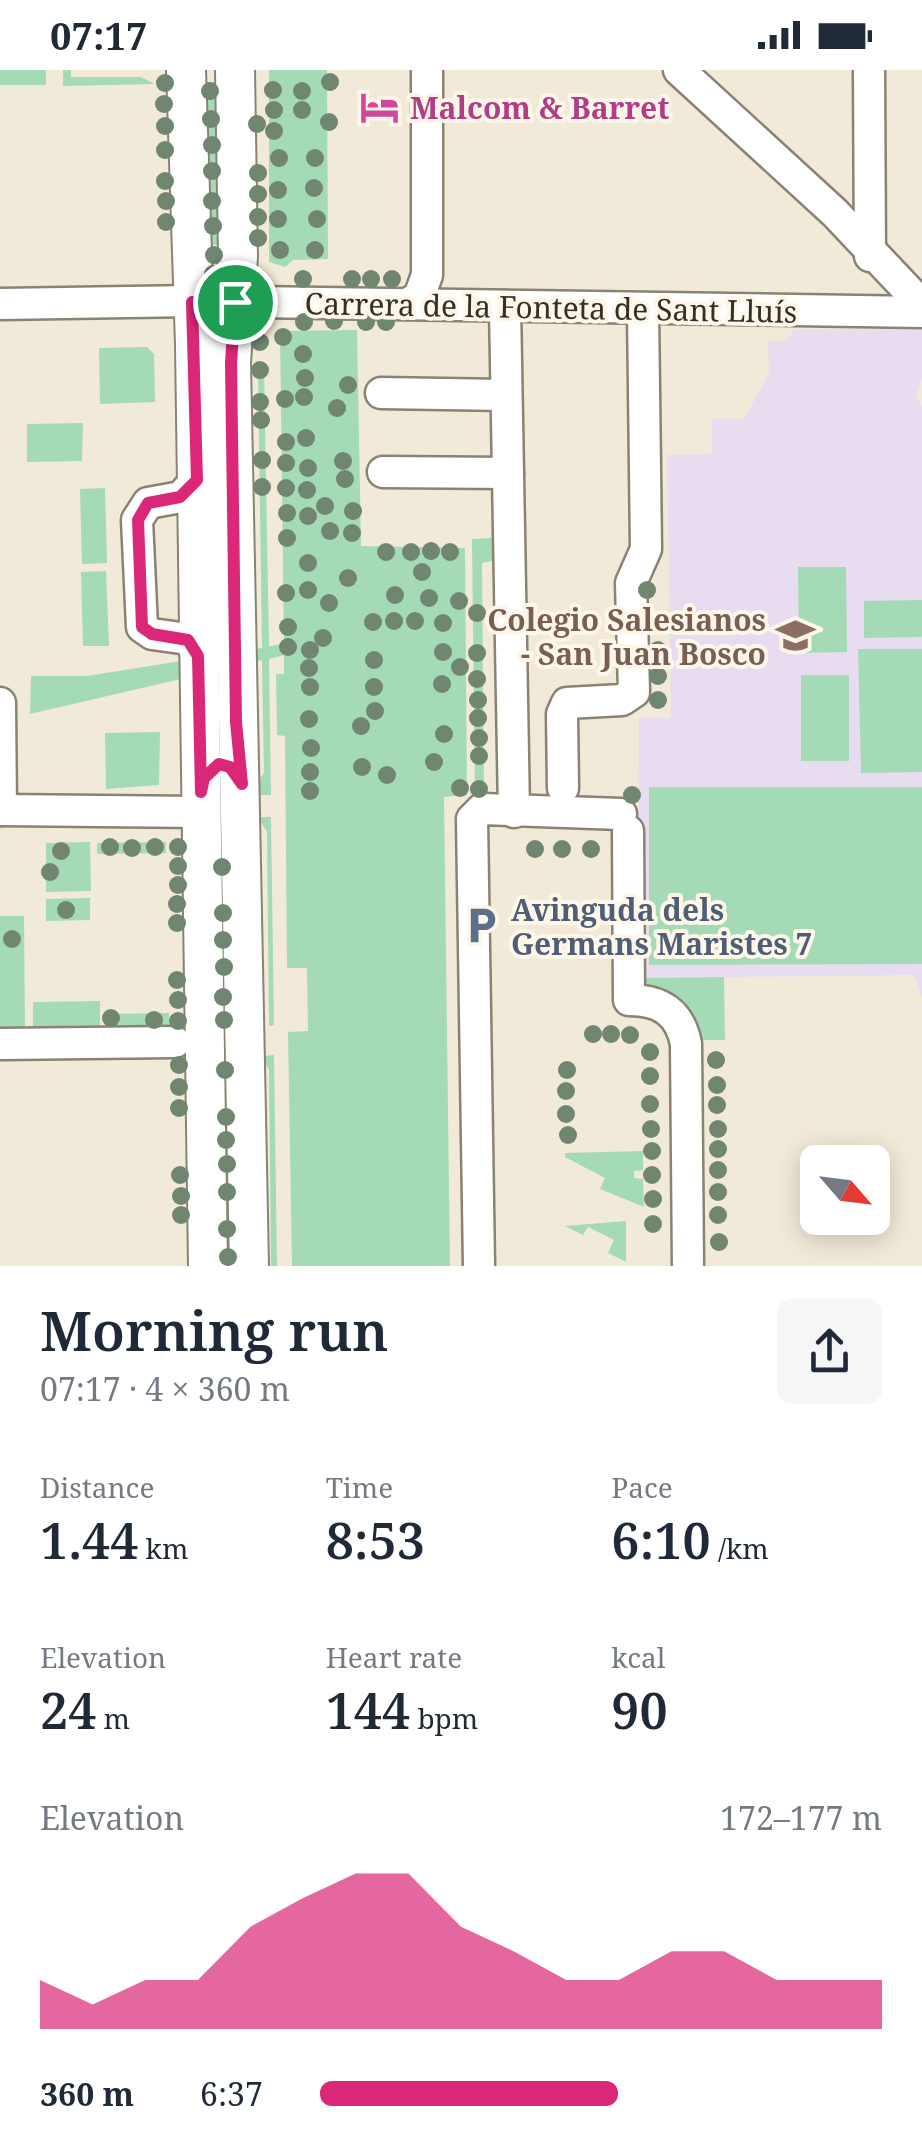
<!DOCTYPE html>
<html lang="en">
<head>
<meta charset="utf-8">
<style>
	body { margin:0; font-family:"Noto Serif",serif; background:#f6f6f7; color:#1f2937; height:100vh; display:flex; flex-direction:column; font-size:38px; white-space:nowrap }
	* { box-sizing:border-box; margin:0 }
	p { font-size:32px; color:#747a83 }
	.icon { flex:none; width:55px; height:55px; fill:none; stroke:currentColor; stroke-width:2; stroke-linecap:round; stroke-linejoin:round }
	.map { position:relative; height:1196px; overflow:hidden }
	.drawer { display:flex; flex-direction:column; background:#fff; flex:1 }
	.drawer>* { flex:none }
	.needle { width:65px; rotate:118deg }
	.buttons { position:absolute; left:800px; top:1075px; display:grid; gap:20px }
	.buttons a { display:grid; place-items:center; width:90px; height:90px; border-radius:15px; background:#fff; box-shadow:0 5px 25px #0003; font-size:50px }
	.pin { position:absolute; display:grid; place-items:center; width:85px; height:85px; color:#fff; margin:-42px; border:5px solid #fff; border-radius:50%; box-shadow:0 2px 10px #0007 }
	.round { display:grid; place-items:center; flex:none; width:105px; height:105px; border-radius:15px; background:#f6f6f7 }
	.head { display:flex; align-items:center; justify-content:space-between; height:170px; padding:0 40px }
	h1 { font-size:55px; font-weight:600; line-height:75px }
	.figures { display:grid; grid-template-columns:repeat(3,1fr); gap:15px; height:170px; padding:10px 40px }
	.figures div { display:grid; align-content:center }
	.figures b { font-size:50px; font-weight:600 }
	.figures small { font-size:28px; font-weight:400 }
	.figures p { font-size:28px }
	.chart { height:280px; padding:20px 40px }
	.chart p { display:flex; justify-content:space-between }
	.chart svg { width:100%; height:180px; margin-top:10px; fill:#db2777; opacity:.7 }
	ul { padding:0 40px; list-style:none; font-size:32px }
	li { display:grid; grid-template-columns:160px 120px 1fr; align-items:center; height:75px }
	li i { height:25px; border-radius:12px; background:#db2777 }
	.status { display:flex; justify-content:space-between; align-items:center; height:70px; padding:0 50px; background:#fff; direction:ltr }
	.status svg { height:28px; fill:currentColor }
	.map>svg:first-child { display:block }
</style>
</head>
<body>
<div class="status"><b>07:17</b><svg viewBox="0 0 49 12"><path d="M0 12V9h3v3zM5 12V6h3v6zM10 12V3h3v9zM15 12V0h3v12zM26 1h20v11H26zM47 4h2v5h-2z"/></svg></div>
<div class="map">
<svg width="922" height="1196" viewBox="0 0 922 1196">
	<rect width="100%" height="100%" fill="#f2ead8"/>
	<polygon fill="#e7dcf0" points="794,259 922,260 922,308 916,326 922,337 922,928 914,905 637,908 639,648 671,648 667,385 712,384 712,349 744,349 769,303 768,271 787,271"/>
	<g fill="#a4dab6">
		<rect x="0" y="0" width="46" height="15"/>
		<polygon points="63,0 71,0 71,7 141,7 154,14 63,16"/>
		<polygon points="269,0 327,0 328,189 293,190 285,197 269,192"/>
		<polygon points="204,12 218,12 222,175 208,175"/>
		<polygon points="357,260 361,476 465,478 467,725 444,727 450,1196 292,1196 288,962 308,961 307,898 287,898 285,666 277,665 276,604 284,604 284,585 269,589 271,725 258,725 257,712 264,703 262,590 30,644 31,606 87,606 262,578 258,298 264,298 269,576 284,574 280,261"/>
		<polygon points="147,277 154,284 155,332 100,334 99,278"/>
		<polygon points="83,353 82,391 27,392 27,354"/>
		<polygon points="105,418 107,493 82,494 80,419"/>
		<polygon points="492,468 492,491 482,493 484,725 475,725 472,469"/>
		<polygon points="798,497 846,497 847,582 799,583"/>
		<polygon points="106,501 109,576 83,576 81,502"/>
		<polygon points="922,530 922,567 864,568 864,531"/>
		<polygon points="858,579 922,579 922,702 861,703"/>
		<rect x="801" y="605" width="48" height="86"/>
		<polygon points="160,662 159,715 106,719 105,663"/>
		<polygon points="649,717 922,717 922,894 649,895"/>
		<polygon points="258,747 271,747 274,955 269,956 267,762"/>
		<polygon points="90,772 91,821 46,822 46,773"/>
		<polygon points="166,772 166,783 97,784 97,773"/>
		<polygon points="90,828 90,850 46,851 46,829"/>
		<polygon points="0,846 24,846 25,959 0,959"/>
		<polygon points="724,907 725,970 693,970 637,921 637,908"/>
		<polygon points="100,931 100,958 33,959 33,932"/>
		<polygon points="169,943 169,957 105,957 105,944"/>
		<polygon points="274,985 277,1196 271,1196 269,999 261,991 262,986"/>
		<polygon points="643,1081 643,1100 634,1101 634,1108 643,1109 644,1137 600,1119 605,1108 565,1087 565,1083"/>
		<polygon points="626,1151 626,1192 608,1183 614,1170 588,1157 583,1165 565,1156"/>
	</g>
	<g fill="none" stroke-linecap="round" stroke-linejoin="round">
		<defs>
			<g id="minor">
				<polyline points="679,0 835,143 922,235"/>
				<polyline points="869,0 870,186"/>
				<polyline points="0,234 193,231 922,242"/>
				<polyline points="407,234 419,227 427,205 427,0"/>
				<polyline points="505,236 514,742"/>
				<polyline points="381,323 506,325"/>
				<polyline points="383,402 508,403"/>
				<polyline points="197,409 181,427 148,433 137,450 142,557 152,564 188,569 199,586"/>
				<polyline points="0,633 1,740"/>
				<polyline points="563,718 562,644 567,633 622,630 634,622 631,513 646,479 643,240"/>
				<polyline points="0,740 201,742"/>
				<path d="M628 761 629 930C660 930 680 942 686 974L688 1196"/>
				<polyline points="0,974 175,972"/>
				<polyline points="479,1196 472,749 482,739 621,744"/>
			</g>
			<g id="major">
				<polyline points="186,0 195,274 208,1196"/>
				<polyline points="235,0 238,186 231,293 249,1196"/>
			</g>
		</defs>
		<use href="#minor" stroke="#8a8373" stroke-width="35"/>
		<use href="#major" stroke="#8a8373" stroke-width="42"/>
		<use href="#minor" stroke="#fff" stroke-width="30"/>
		<use href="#major" stroke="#fff" stroke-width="38"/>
	</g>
	<g fill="#718671">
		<circle cx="330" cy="12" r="9"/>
		<circle cx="165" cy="13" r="9"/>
		<circle cx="273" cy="20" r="9"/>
		<circle cx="210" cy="21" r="9"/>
		<circle cx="302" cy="21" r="9"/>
		<circle cx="164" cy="34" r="9"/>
		<circle cx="274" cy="40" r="9"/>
		<circle cx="302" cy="40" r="9"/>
		<circle cx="211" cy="49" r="9"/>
		<circle cx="329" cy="52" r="9"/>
		<circle cx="257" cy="54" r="9"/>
		<circle cx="165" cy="56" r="9"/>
		<circle cx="274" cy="61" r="9"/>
		<circle cx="212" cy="75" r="9"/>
		<circle cx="165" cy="80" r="9"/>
		<circle cx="279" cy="88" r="9"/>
		<circle cx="315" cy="88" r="9"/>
		<circle cx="212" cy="101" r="9"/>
		<circle cx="258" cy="103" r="9"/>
		<circle cx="165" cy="111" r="9"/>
		<circle cx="314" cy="118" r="9"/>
		<circle cx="278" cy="120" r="9"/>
		<circle cx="258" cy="124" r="9"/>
		<circle cx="166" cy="131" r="9"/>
		<circle cx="212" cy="131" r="9"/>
		<circle cx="258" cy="147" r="9"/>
		<circle cx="278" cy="149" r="9"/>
		<circle cx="317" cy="149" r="9"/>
		<circle cx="166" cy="152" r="9"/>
		<circle cx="213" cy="156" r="9"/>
		<circle cx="258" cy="168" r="9"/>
		<circle cx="280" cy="180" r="9"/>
		<circle cx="315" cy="180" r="9"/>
		<circle cx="214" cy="185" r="9"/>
		<circle cx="213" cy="204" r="9"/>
		<circle cx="303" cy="209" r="9"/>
		<circle cx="352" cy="209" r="9"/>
		<circle cx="371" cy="209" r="9"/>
		<circle cx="392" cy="209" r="9"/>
		<circle cx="334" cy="251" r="9"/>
		<circle cx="304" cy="252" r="9"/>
		<circle cx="366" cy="252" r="9"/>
		<circle cx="386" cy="252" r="9"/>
		<circle cx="283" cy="267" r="9"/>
		<circle cx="260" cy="272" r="9"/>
		<circle cx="303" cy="284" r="9"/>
		<circle cx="260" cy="300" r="9"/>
		<circle cx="305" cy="308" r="9"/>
		<circle cx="348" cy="315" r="9"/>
		<circle cx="304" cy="327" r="9"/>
		<circle cx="285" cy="329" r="9"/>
		<circle cx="260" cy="332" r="9"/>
		<circle cx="337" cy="338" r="9"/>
		<circle cx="261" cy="350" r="9"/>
		<circle cx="306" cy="368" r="9"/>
		<circle cx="286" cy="372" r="9"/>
		<circle cx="262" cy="390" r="9"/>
		<circle cx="343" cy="391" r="9"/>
		<circle cx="286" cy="393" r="9"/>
		<circle cx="308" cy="398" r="9"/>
		<circle cx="345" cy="409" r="9"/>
		<circle cx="262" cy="417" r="9"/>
		<circle cx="286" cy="418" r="9"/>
		<circle cx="307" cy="420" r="9"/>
		<circle cx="325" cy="436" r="9"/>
		<circle cx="353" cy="441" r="9"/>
		<circle cx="287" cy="443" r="9"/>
		<circle cx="308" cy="446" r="9"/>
		<circle cx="330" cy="461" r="9"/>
		<circle cx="352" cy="463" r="9"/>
		<circle cx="287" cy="468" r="9"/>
		<circle cx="431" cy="481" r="9"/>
		<circle cx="386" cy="482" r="9"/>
		<circle cx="411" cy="482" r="9"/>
		<circle cx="450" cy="482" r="9"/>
		<circle cx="308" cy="493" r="9"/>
		<circle cx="422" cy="502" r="9"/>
		<circle cx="348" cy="508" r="9"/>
		<circle cx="308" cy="520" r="9"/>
		<circle cx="647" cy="520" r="9"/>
		<circle cx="286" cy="523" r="9"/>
		<circle cx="395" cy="525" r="9"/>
		<circle cx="429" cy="528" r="9"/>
		<circle cx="459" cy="531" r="9"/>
		<circle cx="329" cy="533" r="9"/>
		<circle cx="477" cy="543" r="9"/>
		<circle cx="394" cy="551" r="9"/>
		<circle cx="415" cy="551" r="9"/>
		<circle cx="373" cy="552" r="9"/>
		<circle cx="443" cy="553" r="9"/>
		<circle cx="658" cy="554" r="9"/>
		<circle cx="288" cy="557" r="9"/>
		<circle cx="323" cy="568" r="9"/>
		<circle cx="288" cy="577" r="9"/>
		<circle cx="310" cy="580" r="9"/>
		<circle cx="658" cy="580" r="9"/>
		<circle cx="443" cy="582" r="9"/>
		<circle cx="477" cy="583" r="9"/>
		<circle cx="374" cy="590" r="9"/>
		<circle cx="460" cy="597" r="9"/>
		<circle cx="309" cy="598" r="9"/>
		<circle cx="658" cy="606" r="9"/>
		<circle cx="477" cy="609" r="9"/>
		<circle cx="442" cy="614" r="9"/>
		<circle cx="310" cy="617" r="9"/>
		<circle cx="374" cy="617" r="9"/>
		<circle cx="478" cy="630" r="9"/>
		<circle cx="658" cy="630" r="9"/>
		<circle cx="375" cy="641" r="9"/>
		<circle cx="478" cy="648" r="9"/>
		<circle cx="309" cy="649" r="9"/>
		<circle cx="361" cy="656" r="9"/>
		<circle cx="444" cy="664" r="9"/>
		<circle cx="479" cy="668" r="9"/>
		<circle cx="311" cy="678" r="9"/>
		<circle cx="479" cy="686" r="9"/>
		<circle cx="434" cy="692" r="9"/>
		<circle cx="362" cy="697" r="9"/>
		<circle cx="310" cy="702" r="9"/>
		<circle cx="387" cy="705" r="9"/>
		<circle cx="460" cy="718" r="9"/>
		<circle cx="479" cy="719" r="9"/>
		<circle cx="310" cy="721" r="9"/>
		<circle cx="632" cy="725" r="9"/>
		<circle cx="110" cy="777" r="9"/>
		<circle cx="155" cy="777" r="9"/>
		<circle cx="178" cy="777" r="9"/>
		<circle cx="132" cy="778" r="9"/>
		<circle cx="535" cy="779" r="9"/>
		<circle cx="562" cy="779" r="9"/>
		<circle cx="591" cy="779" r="9"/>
		<circle cx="61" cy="781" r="9"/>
		<circle cx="178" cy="796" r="9"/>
		<circle cx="222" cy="797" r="9"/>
		<circle cx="50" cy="802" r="9"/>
		<circle cx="178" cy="815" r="9"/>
		<circle cx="177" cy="834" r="9"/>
		<circle cx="66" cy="840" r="9"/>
		<circle cx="223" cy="843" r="9"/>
		<circle cx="177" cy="853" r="9"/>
		<circle cx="12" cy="869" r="9"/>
		<circle cx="223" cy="870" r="9"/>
		<circle cx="224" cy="897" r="9"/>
		<circle cx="177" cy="910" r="9"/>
		<circle cx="223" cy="927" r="9"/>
		<circle cx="178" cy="930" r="9"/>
		<circle cx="111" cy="948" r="9"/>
		<circle cx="154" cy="950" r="9"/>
		<circle cx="224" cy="950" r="9"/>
		<circle cx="178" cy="951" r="9"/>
		<circle cx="593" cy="964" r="9"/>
		<circle cx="611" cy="964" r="9"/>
		<circle cx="630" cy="965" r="9"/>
		<circle cx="650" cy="982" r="9"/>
		<circle cx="716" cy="990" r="9"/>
		<circle cx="179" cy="995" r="9"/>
		<circle cx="225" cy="1000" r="9"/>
		<circle cx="567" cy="1000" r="9"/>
		<circle cx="650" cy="1006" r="9"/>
		<circle cx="717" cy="1015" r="9"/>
		<circle cx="179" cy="1017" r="9"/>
		<circle cx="566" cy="1021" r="9"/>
		<circle cx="650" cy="1034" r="9"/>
		<circle cx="717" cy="1035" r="9"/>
		<circle cx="179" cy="1038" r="9"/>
		<circle cx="566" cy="1044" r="9"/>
		<circle cx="226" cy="1047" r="9"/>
		<circle cx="651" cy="1059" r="9"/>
		<circle cx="718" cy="1059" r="9"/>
		<circle cx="568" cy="1065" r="9"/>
		<circle cx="226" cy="1070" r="9"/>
		<circle cx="718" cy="1079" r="9"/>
		<circle cx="652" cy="1081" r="9"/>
		<circle cx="227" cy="1094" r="9"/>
		<circle cx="718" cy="1100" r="9"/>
		<circle cx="180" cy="1105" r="9"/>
		<circle cx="652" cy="1105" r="9"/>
		<circle cx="227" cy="1122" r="9"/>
		<circle cx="718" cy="1122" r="9"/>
		<circle cx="181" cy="1126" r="9"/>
		<circle cx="653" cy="1129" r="9"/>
		<circle cx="181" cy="1145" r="9"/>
		<circle cx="718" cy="1145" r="9"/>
		<circle cx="653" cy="1154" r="9"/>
		<circle cx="227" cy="1159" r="9"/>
		<circle cx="719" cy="1172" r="9"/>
		<circle cx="228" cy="1187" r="9"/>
	</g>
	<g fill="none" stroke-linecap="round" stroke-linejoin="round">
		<defs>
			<polygon id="route" points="192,232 235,232 231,293 236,652 242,714 230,697 219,694 204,708 201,722 198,586 188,570 152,564 142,557 138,450 148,433 180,427 197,410"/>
		</defs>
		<use href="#route" stroke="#fff" stroke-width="20"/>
		<use href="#route" stroke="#db2777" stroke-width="12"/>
	</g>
	<defs>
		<symbol id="hotel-bare" viewBox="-9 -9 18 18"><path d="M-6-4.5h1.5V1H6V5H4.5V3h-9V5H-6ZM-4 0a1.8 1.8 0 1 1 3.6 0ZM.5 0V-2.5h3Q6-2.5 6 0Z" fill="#d1479c" stroke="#fef7e9" stroke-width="2.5" paint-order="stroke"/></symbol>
		<symbol id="school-bare" viewBox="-9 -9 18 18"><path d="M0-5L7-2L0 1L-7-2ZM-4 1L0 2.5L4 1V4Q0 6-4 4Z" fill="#8d6e63" stroke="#fef7e9" stroke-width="2.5" paint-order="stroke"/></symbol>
		<symbol id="parking-bare" viewBox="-9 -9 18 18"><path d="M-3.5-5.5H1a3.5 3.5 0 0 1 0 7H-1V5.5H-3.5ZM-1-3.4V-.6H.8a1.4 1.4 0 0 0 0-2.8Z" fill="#5c6f8a" stroke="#fef7e9" stroke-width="2.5" paint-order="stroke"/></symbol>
	</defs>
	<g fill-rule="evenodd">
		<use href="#hotel-bare" x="352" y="10" width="55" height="55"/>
		<use href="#school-bare" x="768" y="538" width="55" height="55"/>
		<use href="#parking-bare" x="454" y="828" width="55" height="55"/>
	</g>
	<g text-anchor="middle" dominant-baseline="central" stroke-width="8" stroke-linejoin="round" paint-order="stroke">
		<g font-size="30" font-weight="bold" fill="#b23c85" stroke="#fef7e9" text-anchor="start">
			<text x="410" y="37">Malcom &amp; Barret</text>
		</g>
		<g font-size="30" fill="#333029" stroke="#fef7e9">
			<text transform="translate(551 237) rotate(1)">Carrera de la Fonteta de Sant Lluís</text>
		</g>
		<g font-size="30" font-weight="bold" fill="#785e54" stroke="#fef7e9" text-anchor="end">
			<text x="766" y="549">Colegio Salesianos<tspan x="766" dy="34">- San Juan Bosco</tspan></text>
		</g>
		<g font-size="30" font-weight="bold" fill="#4e5e75" stroke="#fef7e9" text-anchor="start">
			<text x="511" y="839">Avinguda dels<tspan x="511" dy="34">Germans Maristes 7</tspan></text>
		</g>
	</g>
</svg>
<div class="buttons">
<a><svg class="needle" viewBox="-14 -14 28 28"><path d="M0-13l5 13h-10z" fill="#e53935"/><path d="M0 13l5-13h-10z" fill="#747a83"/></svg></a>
</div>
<div class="pin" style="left:235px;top:232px;background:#1e9e55"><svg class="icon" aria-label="arrive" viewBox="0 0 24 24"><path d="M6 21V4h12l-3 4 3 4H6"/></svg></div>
</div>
<section class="drawer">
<div class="head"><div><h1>Morning run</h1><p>07:17 · 4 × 360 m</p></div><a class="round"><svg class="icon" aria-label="share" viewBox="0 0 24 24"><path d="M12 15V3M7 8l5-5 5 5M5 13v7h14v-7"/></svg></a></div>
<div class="figures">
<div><p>Distance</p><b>1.44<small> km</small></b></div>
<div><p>Time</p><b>8:53</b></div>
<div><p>Pace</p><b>6:10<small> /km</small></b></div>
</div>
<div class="figures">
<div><p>Elevation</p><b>24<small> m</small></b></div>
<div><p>Heart rate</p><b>144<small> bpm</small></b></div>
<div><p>kcal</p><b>90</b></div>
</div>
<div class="chart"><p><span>Elevation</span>172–177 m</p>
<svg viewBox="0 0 160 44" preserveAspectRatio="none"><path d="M0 44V32L10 38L20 32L30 32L40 19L50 12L60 6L70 6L80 19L90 25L100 32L110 32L120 25L130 25L140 32L150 32L160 32V44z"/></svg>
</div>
<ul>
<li><b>360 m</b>6:37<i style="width:53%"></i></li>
</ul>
</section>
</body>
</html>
